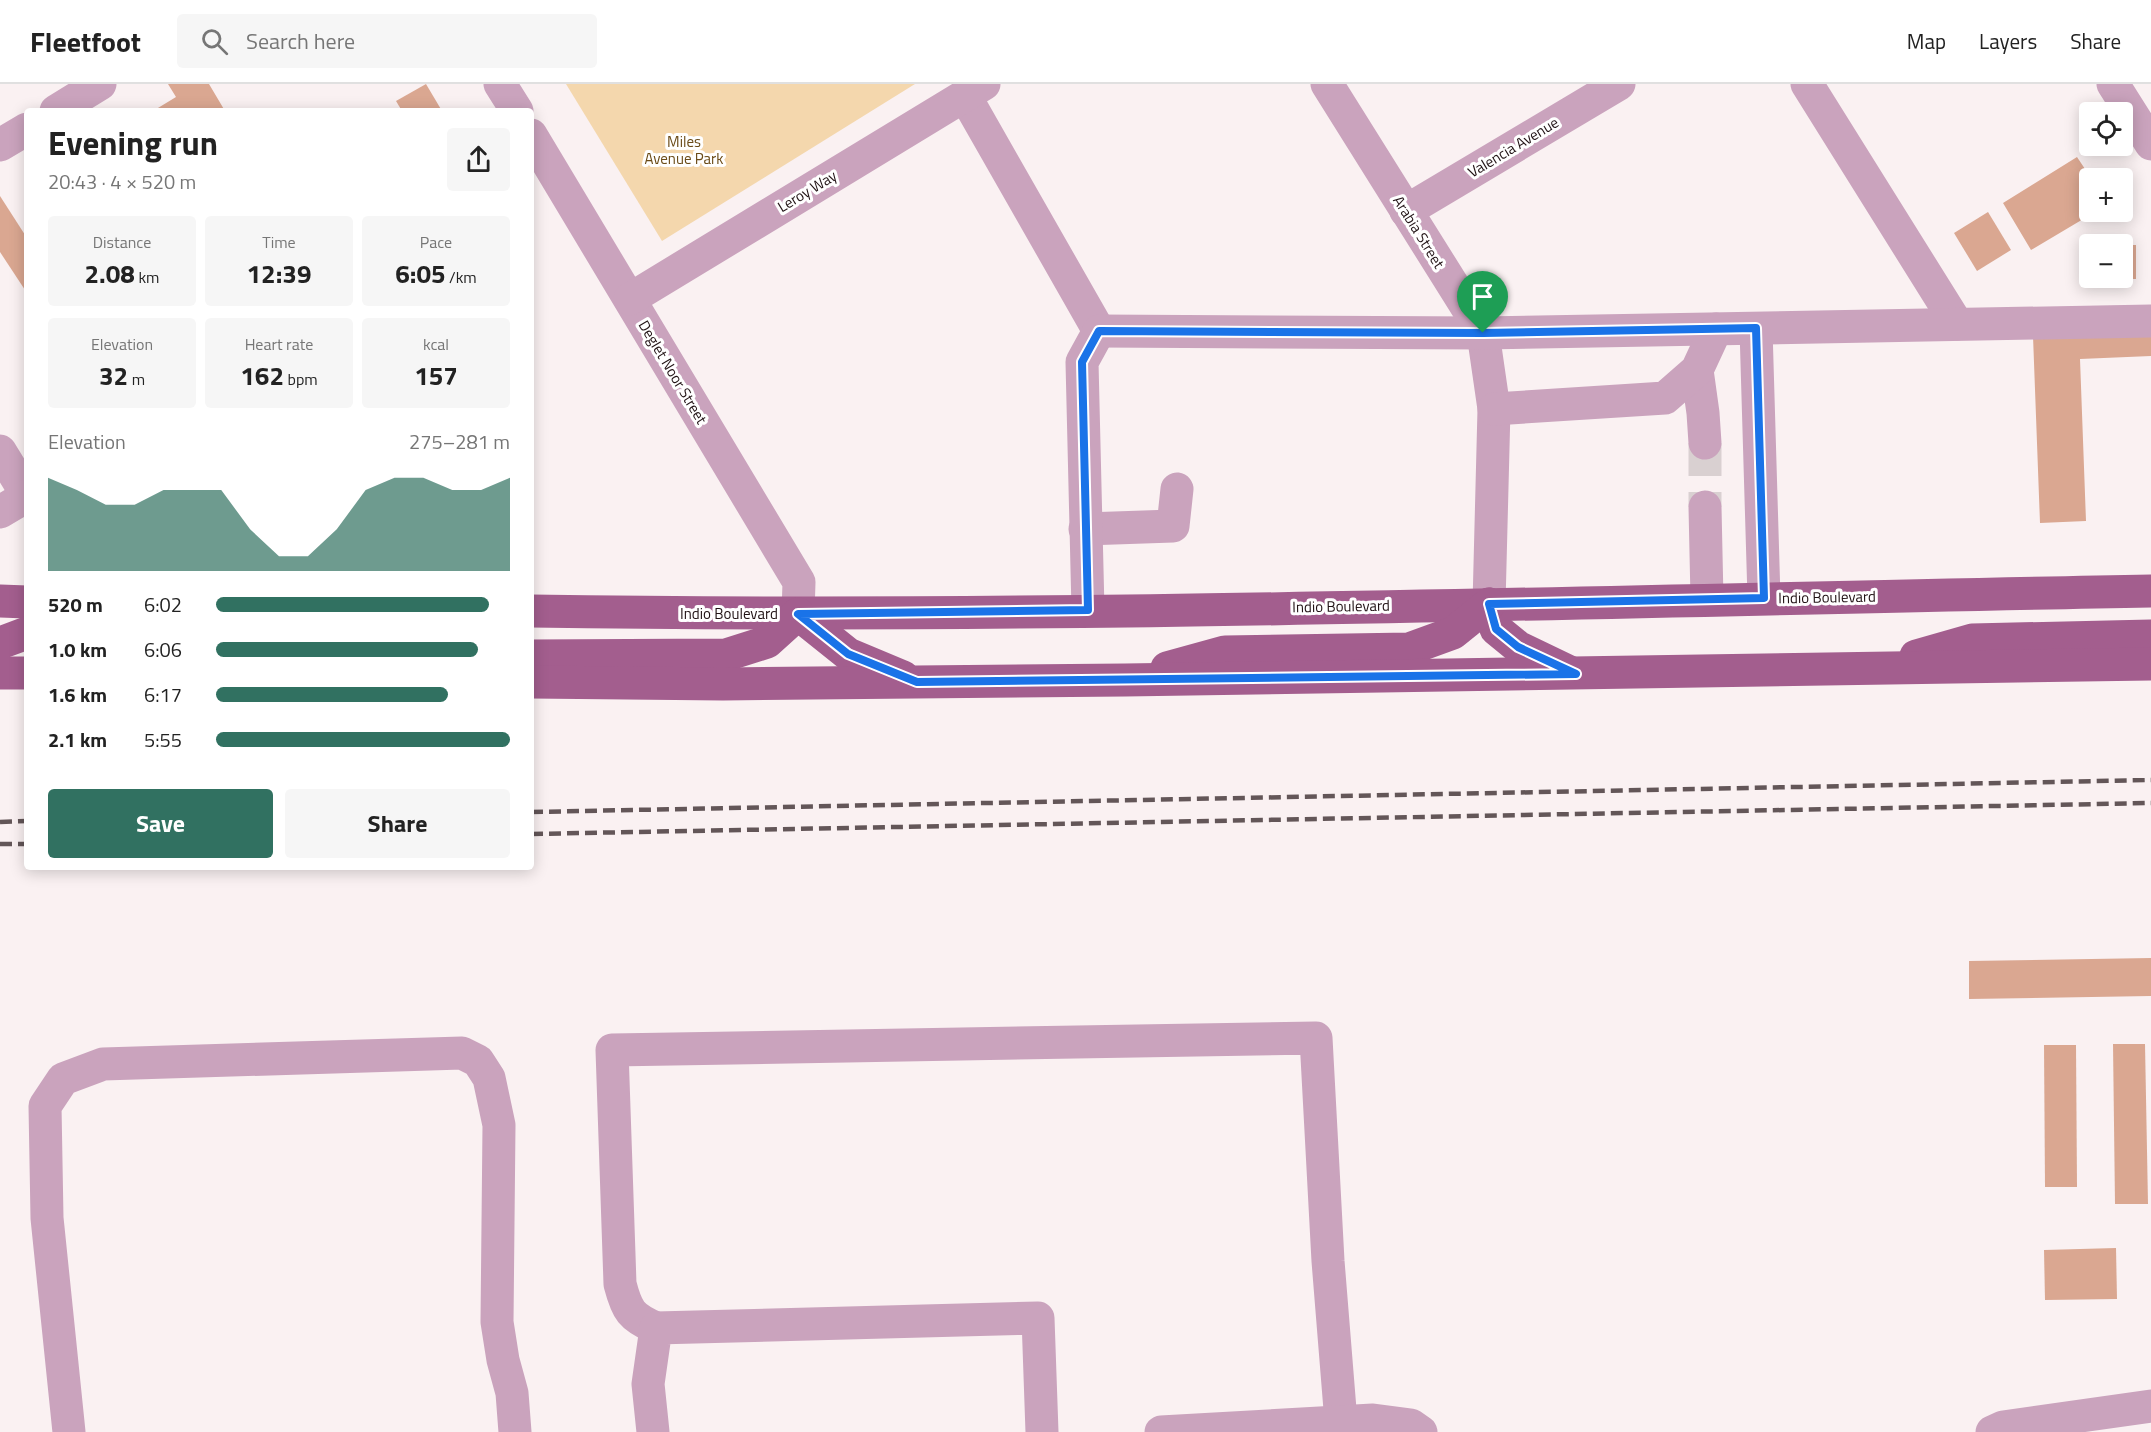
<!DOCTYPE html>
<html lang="en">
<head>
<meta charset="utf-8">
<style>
	body { margin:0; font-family:"Titillium Web",sans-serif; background:#f6f6f6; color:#222; height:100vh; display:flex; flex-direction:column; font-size:22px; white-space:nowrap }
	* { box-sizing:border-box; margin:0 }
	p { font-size:20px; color:#767676 }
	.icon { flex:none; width:33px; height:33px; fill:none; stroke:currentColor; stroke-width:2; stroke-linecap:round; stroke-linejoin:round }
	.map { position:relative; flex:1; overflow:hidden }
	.sheet { position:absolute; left:24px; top:24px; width:510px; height:762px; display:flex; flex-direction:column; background:#fff; border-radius:6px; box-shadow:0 3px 15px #0003 }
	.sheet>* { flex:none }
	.controls { position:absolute; left:2079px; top:18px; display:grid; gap:12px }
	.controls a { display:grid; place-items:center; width:54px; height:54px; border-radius:6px; background:#fff; box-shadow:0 3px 15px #0003; font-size:30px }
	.pin { position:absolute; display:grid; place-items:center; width:51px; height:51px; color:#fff; margin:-62px -26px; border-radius:50% 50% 50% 0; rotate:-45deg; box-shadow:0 0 6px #0007 }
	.pin .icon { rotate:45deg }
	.round { display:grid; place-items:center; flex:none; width:63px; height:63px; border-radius:6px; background:#f6f6f6 }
	.head { display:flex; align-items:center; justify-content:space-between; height:102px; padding:0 24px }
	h1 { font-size:33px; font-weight:700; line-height:45px }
	.figures { display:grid; grid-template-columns:repeat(3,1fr); gap:9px; height:102px; padding:6px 24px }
	.figures div { display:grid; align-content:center; border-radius:6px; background:#f6f6f6; text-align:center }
	.figures b { font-size:26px; font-weight:700 }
	.figures small { font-size:16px; font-weight:400 }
	.figures p { font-size:16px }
	.chart { height:168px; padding:12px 24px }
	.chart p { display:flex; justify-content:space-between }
	.chart svg { width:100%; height:108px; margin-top:6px; fill:#317161; opacity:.7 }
	.action { display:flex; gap:12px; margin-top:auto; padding:12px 24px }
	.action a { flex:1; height:69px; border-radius:6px; background:#317161; color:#fff; font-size:24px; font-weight:700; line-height:69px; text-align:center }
	.action a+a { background:#f6f6f6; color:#222 }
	ul { padding:0 24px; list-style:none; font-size:20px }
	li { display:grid; grid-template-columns:96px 72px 1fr; align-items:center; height:45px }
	li i { height:15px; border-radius:8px; background:#317161 }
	header { display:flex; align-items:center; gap:36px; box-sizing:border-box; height:84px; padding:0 30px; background:#fff; border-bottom:2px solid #e0e0e0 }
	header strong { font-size:28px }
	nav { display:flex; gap:33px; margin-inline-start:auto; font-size:21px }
	.search { width:420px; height:54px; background:#f6f6f6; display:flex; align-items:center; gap:15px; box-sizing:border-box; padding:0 21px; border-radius:6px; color:#767676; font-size:22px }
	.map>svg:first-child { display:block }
</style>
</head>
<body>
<header>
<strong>Fleetfoot</strong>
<div class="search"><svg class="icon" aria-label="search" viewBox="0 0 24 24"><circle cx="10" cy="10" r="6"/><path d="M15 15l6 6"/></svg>Search here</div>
<nav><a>Map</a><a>Layers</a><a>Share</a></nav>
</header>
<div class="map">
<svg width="2151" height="1348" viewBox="0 0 2151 1348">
	<rect width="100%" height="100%" fill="#faf1f2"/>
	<polygon fill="#f4d7ad" points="566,0 915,0 662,157"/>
	<g fill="#daa791">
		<polygon points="168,0 209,0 225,27 153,27 176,13"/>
		<polygon points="426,0 442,27 402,27 396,17"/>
		<polygon points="2077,73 2091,94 2090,128 2095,128 2031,166 2003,119"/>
		<polygon points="0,112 27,154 27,209 0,168"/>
		<polygon points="1988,128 2011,166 1977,187 1954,149"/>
		<polygon points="2085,161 2090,161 2090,195 2084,195"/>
		<rect x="2122" y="161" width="14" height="34"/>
		<polygon points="2151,247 2151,272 2080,275 2086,437 2040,439 2033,252"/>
		<polygon points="2151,874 2151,912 1969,915 1969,877"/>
		<polygon points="2113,960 2145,960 2148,1120 2115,1120"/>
		<polygon points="2044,961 2076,961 2077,1103 2045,1103"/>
		<polygon points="2116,1164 2117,1215 2045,1216 2044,1166"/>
	</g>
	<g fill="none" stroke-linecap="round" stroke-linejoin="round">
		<polyline stroke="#d9d0d1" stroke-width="33" stroke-dasharray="33 16" stroke-linecap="butt" points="1705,359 1705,423"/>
		<g stroke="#caa3bd" stroke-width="33">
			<polyline points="500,0 517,27"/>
			<polyline points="1327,0 1483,249 1494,325 1489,520"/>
			<polyline points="1807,0 1957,240"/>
			<polyline points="2113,0 2151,60"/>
			<polyline points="965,12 1099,247"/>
			<polyline points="56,27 100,0"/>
			<polyline points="531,51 799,498 798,530"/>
			<polyline points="0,61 27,45"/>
			<polyline points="1406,127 1619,0"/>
			<polyline points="630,215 984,0"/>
			<polyline points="1756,245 1764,514"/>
			<polyline points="1099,247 1483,249 2151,237"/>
			<polyline points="1697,286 1703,329 1705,359"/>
			<polyline points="1494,325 1665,314 1697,286 1716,245"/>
			<polyline points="0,367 27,411"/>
			<polyline points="1705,423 1707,515"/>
			<polyline points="0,428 27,412"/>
			<polyline points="1085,445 1173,442 1177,405"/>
			<polyline points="1088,526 1082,278 1099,247"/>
			<path d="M656 1244C631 1233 627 1227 620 1200L612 966 1316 954 1328 1177 1341 1338"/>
			<polyline points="69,1348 47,1134 45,1022 63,995 103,980 462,969 478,977 489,994 499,1041 497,1238 503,1276 512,1309 515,1348"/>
			<polyline points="653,1348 648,1300 656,1244 1038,1234 1042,1348"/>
			<polyline points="1161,1348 1373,1336 1411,1341 1421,1348"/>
			<polyline points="1992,1348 2003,1343 2151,1322"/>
		</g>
		<g stroke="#a35e8e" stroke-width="33">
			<polyline points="0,517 27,518"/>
			<polyline points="1489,520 1496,545 1518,563 1570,588"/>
			<path d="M531 527C1071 535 1611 517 2151 507"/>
			<polyline points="798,530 848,570 903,593"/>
			<polyline points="0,559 27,549"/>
			<polyline points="531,572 726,571 767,558 798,530"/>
			<polyline points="1916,572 1972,556 2151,552"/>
			<polyline points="1167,584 1225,568 1409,565 1453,549 1489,520"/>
			<polyline points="0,589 27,589"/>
			<polyline points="531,598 723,600 1125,596 2151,580"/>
		</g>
		<g stroke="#635658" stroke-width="4.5" stroke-dasharray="12 6" stroke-linecap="butt">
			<polyline points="531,728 2151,696"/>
			<polyline points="0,738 27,737"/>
			<polyline points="531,750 2151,719"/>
			<polyline points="0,760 27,760"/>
		</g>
	</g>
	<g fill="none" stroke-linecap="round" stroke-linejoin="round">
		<defs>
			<polygon id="route" points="1756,244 1764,514 1489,520 1496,545 1518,563 1576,590 917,598 848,570 798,530 1088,526 1082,278 1099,247 1483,249"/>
		</defs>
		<use href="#route" stroke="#fff" stroke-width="12"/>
		<use href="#route" stroke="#1a73e8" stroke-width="8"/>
	</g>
	<g text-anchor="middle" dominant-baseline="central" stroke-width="6" stroke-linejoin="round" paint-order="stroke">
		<g font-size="15" fill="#6a4b17" stroke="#fff">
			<text x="684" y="57">Miles<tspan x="684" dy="17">Avenue Park</tspan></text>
		</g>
		<g font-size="15" fill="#201214" stroke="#fff">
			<text transform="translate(1513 63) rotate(-31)">Valencia Avenue</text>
			<text transform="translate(807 107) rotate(-31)">Leroy Way</text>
			<text transform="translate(1419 148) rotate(58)">Arabia Street</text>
			<text transform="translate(673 288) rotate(59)">Deglet Noor Street</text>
			<text transform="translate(1827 513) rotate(-1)">Indio Boulevard</text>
			<text transform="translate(1341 522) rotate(-1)">Indio Boulevard</text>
			<text x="729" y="529">Indio Boulevard</text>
		</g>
	</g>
</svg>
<div class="controls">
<a><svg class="icon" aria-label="locate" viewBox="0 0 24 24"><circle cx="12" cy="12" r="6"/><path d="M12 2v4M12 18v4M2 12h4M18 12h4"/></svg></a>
<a>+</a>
<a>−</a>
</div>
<div class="pin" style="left:1483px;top:249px;background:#1e9e55"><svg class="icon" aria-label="arrive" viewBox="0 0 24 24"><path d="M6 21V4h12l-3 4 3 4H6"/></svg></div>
<section class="sheet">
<div class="head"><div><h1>Evening run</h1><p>20:43 · 4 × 520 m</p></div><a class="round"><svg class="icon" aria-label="share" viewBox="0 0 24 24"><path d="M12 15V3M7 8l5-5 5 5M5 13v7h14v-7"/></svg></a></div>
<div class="figures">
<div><p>Distance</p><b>2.08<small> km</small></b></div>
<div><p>Time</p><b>12:39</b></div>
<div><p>Pace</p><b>6:05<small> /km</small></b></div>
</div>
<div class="figures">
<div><p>Elevation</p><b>32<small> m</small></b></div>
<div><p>Heart rate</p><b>162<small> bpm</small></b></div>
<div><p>kcal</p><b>157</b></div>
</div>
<div class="chart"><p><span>Elevation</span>275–281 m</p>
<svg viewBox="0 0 160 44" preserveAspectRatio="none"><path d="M0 44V6L10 11L20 17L30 17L40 11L50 11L60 11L70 27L80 38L90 38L100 27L110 11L120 6L130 6L140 11L150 11L160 6V44z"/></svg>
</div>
<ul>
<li><b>520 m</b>6:02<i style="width:93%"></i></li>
<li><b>1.0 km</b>6:06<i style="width:89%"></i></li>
<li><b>1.6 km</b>6:17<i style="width:79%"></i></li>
<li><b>2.1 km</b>5:55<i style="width:100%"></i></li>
</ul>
<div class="action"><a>Save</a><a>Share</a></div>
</section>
</div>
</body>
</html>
